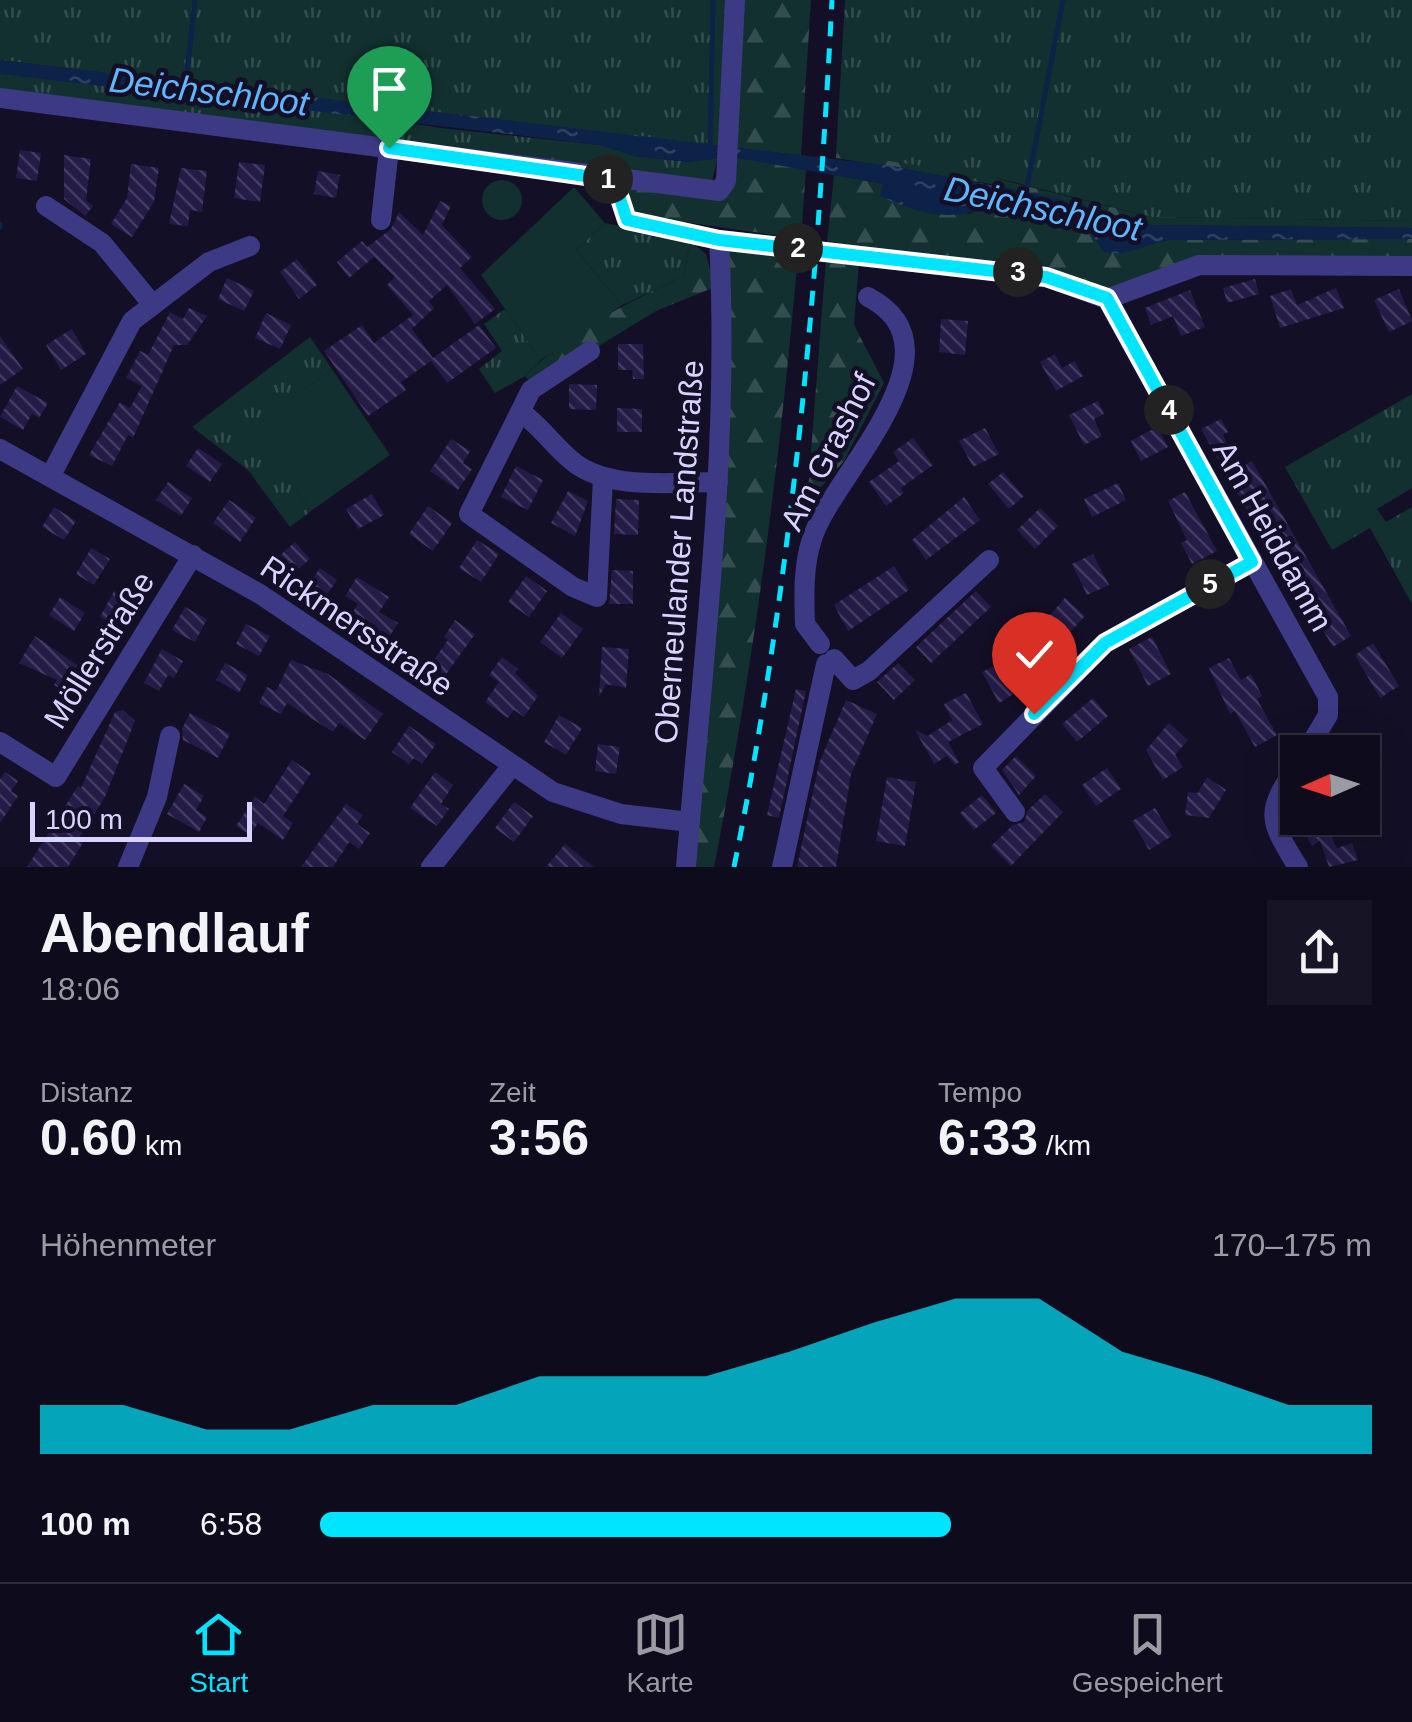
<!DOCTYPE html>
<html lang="de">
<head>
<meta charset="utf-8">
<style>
	body { margin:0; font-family:Helvetica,sans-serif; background:#171425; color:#f1f3f6; height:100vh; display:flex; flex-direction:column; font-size:38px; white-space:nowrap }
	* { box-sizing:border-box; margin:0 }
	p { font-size:32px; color:#9b9ba3 }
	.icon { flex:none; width:55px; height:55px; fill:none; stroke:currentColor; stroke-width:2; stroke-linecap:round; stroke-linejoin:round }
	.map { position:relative; height:867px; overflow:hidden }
	.side { display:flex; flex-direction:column; background:#0e0b1c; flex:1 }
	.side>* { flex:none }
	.needle { width:65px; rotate:267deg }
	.buttons { position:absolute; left:1280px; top:735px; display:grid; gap:20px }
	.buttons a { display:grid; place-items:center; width:100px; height:100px; border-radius:0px; background:#0e0b1c; box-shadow:0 10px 40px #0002,0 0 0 2px #2e2b3b; font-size:50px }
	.scale { position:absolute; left:30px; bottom:25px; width:222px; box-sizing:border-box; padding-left:10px; border:5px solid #d9d4ff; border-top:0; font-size:28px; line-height:35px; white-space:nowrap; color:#d9d4ff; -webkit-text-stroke:8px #130f26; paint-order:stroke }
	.pin { position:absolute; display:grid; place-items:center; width:85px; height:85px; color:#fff; margin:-102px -42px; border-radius:50% 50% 50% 0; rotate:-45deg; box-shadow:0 0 10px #0007 }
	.pin .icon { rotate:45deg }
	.km { position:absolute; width:50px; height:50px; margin:-25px; border-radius:50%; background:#222; color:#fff; font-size:28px; line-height:50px; text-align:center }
	.round { display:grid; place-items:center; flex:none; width:105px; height:105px; border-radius:0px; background:#171425 }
	.headline { display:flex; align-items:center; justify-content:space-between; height:170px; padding:0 40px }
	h1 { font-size:55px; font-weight:700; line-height:75px }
	.metrics { display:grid; grid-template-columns:repeat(3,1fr); gap:15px; height:170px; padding:10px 40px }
	.metrics div { display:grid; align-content:center }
	.metrics b { font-size:50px; font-weight:700 }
	.metrics small { font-size:28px; font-weight:400 }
	.metrics p { font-size:28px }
	.chart { height:280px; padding:20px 40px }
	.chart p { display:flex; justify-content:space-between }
	.chart svg { width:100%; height:180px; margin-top:10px; fill:#00e5ff; opacity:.7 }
	ul { padding:0 40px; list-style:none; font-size:32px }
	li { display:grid; grid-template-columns:160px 120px 1fr; align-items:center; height:75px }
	li i { height:25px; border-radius:12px; background:#00e5ff }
	.tabs { display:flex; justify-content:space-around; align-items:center; height:140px; border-top:2px solid #2e2b3b; background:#0e0b1c; font-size:28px; color:#9b9ba3 }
	.tabs a { display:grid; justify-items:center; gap:5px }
	.tabs .current { color:#00e5ff }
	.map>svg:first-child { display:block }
</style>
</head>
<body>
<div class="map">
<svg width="1412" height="867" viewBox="0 0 1412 867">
	<defs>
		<pattern id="grass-tufts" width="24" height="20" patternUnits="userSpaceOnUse" patternTransform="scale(2.5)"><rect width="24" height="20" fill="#12302f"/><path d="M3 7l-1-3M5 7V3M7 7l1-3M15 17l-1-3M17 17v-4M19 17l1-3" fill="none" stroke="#344d4e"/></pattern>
		<pattern id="forest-firs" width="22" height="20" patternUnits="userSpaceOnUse" patternTransform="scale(2.5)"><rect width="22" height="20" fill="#12302f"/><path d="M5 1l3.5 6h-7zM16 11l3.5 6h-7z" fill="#344d4e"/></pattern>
		<pattern id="water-ripples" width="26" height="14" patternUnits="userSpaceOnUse" patternTransform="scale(2.5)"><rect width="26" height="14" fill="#0c2248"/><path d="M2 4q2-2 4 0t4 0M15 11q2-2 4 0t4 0" fill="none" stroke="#2f4163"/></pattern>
		<pattern id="building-back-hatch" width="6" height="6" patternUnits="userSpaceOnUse" patternTransform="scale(2.5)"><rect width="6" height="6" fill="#241b47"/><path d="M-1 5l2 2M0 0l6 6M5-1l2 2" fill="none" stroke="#433b63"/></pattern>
	</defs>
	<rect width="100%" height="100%" fill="#130f26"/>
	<g fill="url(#grass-tufts)">
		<polygon points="0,0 726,0 720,147 0,60"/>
		<polygon points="845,0 1412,0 1412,221 1152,217 1005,180 836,153"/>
		<polygon points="0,73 325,109 441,128 600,145 635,156 689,162 718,157 712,181 0,90"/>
		<polygon points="605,223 690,241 684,276 622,305 576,250"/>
		<polygon points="505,309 541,360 525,376 495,393 479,369 502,351 484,324"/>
		<polygon points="310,337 332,369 254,427 311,511 290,527 248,470 192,427"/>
		<polygon points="1412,394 1412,488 1377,509 1386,522 1412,507 1412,604 1370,528 1332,550 1285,467"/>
	</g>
	<g fill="url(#forest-firs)">
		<polygon points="740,0 811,0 801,155 732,148"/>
		<polygon points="836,153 982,175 1152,217 1412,221 1412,228 1151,225 996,185 836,158"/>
		<polygon points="732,157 806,169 801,239 636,215 626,195 630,188 727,197"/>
		<path d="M834 175 884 184 880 196 969 214 985 206 1089 230 1104 252C1132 252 1143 244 1168 240L1412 239V261L1202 258 1122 287 1100 289 827 243Z"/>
		<path d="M690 241 706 254 715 287 656 311 533 386 525 376C569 332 628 302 684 276Z"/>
		<path d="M732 246 798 255C780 461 754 664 714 867H689L725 255Z"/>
		<polygon points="826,259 859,262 854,325 884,383 844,461 807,503"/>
	</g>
	<g fill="#12302f">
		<circle cx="502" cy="200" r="20"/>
		<polygon points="574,187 605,223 576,250 622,305 541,360 481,275"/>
		<polygon points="332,369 390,455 311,511 253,427"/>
	</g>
	<path fill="url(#water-ripples)" d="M0 60 892 166 1051 197 1151 225 1412 228V239L1168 240C1144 244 1130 257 1104 252L1089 230 986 206C952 224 912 212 880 196L883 184 732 157 689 162 635 156 600 145 0 74Z"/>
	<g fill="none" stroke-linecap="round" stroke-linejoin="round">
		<g stroke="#0c2248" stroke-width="5">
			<polyline points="187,72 195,0"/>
			<polyline points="710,149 713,0"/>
			<polyline points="1025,198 1063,0"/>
			<polyline points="0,224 0,227"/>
		</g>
	</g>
	<g fill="url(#building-back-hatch)">
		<polygon points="20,150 41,153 37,181 16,178"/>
		<polygon points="64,155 91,159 86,200 93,206 85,216 64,199"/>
		<polygon points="239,162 265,165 260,202 234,198"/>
		<polygon points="131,164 159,168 154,202 132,237 111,224 127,198"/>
		<polygon points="181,168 207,171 202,212 190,210 188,226 169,224"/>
		<polygon points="318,171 340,175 336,198 314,194"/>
		<polygon points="440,201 451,206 442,225 472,257 460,268 495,309 475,324 447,285 429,301 434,308 412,329 433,358 479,325 496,348 447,383 431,361 401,382 406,390 368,416 324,351 362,325 374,343 413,315 387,285 395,277 374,257 349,278 337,262 362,241 367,247 391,229 399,212 423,235"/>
		<polygon points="297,259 317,285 299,299 280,272"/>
		<polygon points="227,278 254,291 244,311 218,299"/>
		<polygon points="1255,279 1259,294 1227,303 1223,288"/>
		<polygon points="1336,288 1344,308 1280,328 1270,296 1291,289 1297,305"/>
		<polygon points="1399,289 1412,321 1389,332 1374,300"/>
		<polygon points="1190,290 1205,327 1181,336 1173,316 1151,325 1145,308"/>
		<polygon points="189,308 207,316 187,345 174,345 133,438 128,435 112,466 89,455 120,402 130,408 142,386 126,378 140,351 148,355 170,312 183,319"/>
		<polygon points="266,313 291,325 280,349 255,338"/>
		<polygon points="941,319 968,321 965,355 939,352"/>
		<polygon points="72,329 86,354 61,370 46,345"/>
		<polygon points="0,336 23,369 0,385"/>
		<polygon points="618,344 643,344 644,379 633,379 632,370 618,370"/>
		<polygon points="1055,354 1062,368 1075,361 1083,376 1056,391 1040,362"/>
		<polygon points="569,384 597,385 596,410 569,409"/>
		<polygon points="17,386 48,403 39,418 32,414 23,430 0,417"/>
		<polygon points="1098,401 1104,414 1094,419 1102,436 1084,445 1069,415"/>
		<polygon points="617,408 642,409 642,432 617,432"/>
		<polygon points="1221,419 1228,432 1223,435 1239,468 1252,461 1351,636 1333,647 1291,576 1286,579 1201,429"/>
		<polygon points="1157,427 1168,447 1141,461 1131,441"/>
		<polygon points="985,428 999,454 973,467 959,441"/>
		<polygon points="913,438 933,465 901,488 904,493 886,506 869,482 899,461 893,452"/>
		<polygon points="451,439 470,451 463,463 472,469 458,490 430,471"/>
		<polygon points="198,448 222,464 210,482 186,466"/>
		<polygon points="516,466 543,480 528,510 501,497"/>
		<polygon points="1003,472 1024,496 1009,509 988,484"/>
		<polygon points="168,482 192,498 181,516 156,500"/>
		<polygon points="1118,483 1126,500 1092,517 1084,499"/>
		<polygon points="568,491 588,501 575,536 551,523"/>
		<polygon points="1185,492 1217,551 1192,564 1181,543 1187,540 1168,501"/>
		<polygon points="372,494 384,515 358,529 346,509"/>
		<polygon points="964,497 980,520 926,560 912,540"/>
		<polygon points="616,499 639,500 638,535 614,534"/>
		<polygon points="229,500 256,518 240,542 213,523"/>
		<polygon points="428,506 452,523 433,551 409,534"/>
		<polygon points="54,507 76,521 64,540 42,527"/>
		<polygon points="1040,508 1058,526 1035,549 1017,530"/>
		<polygon points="477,540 499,554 481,582 459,568"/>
		<polygon points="295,542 310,559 290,576 276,559"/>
		<polygon points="91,548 110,559 94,585 76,574"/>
		<polygon points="1093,554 1109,585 1087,595 1072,564"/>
		<polygon points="894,566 909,590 848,631 834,605"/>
		<polygon points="320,568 337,580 323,600 306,588"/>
		<polygon points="612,570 633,571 633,604 609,604"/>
		<polygon points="526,576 547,591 529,617 508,602"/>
		<polygon points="357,577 389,597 379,612 398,623 386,642 348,619 358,604 345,596"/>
		<polygon points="114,591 131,600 117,626 100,617"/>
		<polygon points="976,591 991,607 931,663 916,647"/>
		<polygon points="60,597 85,613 74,631 49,615"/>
		<polygon points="1065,598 1085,616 1062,641 1043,623"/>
		<polygon points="185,607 207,619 195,642 172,630"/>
		<polygon points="561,613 583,629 562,658 540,642"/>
		<polygon points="455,620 475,634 440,683 425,672 448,640 444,637"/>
		<polygon points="246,624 270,636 259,656 236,644"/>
		<polygon points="35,636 86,671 71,695 54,685 57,680 19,663"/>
		<polygon points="1152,637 1171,674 1148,686 1129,649"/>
		<polygon points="1373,643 1399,686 1380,698 1355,655"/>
		<polygon points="602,647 629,649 626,688 606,684 599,697"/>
		<polygon points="162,649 183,661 174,678 168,675 159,691 144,683"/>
		<polygon points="1031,649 1049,672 999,703 982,672"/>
		<polygon points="502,657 518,669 515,673 538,696 524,717 514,710 508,718 485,702 499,682 489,675"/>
		<polygon points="1229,658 1241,680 1251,674 1262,696 1257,699 1277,735 1255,747 1235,711 1230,714 1209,668"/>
		<polygon points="291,660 328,674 383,714 365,740 339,723 333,732 287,703 281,714 259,703 267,687 276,691"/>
		<polygon points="225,663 248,675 239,693 216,680"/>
		<polygon points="898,663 915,680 894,700 877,682"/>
		<polygon points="796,689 806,691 779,818 767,815"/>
		<polygon points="966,693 983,724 948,742 959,762 955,765 947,756 934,764 915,730 928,736 952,720 944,704"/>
		<polygon points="1093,698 1108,716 1077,742 1062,724"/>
		<polygon points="846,700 877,714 851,774 836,867 797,867 819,763"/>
		<polygon points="123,710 135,721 105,797 79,838 84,841 68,867 27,867 78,786 81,788 115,712"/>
		<polygon points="190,713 230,734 218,758 183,740 182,729"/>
		<polygon points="559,715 582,728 566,755 544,742"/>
		<polygon points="1169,723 1188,740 1175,755 1183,767 1163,780 1146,750"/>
		<polygon points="409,726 436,744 422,764 414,758 409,764 392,752"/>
		<polygon points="1359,733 1382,779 1362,789 1362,752 1322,752"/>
		<polygon points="598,744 620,747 616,774 595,771"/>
		<polygon points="1016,756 1036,776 1019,795 1002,770"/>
		<polygon points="292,760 311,773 283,816 293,823 283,840 258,823 250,835 236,826 255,797 264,804"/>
		<polygon points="1107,768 1121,789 1096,806 1082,785"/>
		<polygon points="5,772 18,781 11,791 18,796 0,823 0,779"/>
		<polygon points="435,772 453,785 441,804 449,809 437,826 410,808"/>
		<polygon points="887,777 916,782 905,846 876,841"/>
		<polygon points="1207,777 1226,790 1209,818 1185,815 1188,792 1198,793"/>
		<polygon points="184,784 204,796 196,810 207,817 199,832 167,814"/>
		<polygon points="1045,794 1063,812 1011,866 991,846 1013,825 1024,822 1028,810"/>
		<polygon points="982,795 996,813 974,830 960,813"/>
		<polygon points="514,802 533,816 514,842 495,828"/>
		<polygon points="346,804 363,815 357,824 370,833 359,849 349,842 333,867 301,867"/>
		<polygon points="1155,808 1172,836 1149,850 1132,821"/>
		<polygon points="1297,818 1321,818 1337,848 1352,843 1358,860 1329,867 1320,841 1312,846"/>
		<polygon points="565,844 594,867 546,867"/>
	</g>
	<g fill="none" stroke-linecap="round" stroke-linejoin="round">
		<g stroke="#3d3a85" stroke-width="20">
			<polyline points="0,98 719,191 726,181 735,0"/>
			<polyline points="614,180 627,220 719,240 1047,277 1107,299 1199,265 1412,266"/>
			<polyline points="46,206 102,243 153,305"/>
			<polyline points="381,220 389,149"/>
			<polyline points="1107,299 1328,697 1328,715 1306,752"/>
			<polyline points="590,351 531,390 469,514 573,587 597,597 603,478"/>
			<path d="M522 413C543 428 560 454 579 466 617 490 674 482 718 482"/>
			<polyline points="0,449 260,594 553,792 621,814 690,822"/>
			<polyline points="51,475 132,321 209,262 250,246"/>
			<path d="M820 644 805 624C804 596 803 566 812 539 830 478 970 350 868 297"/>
			<polyline points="834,659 853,680 869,671 989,560"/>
			<polyline points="0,742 56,777 193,555"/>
			<path d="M1298 765C1265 812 1268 819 1298 867"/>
			<polyline points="1015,812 983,768 1105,643 1252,562"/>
			<polyline points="128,867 157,797 170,736"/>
			<polyline points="431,867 511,767"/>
			<path d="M686 867C703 658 730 449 719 240"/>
			<polyline points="782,867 826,664"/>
		</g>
		<path stroke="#00e5ff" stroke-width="5" stroke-dasharray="15 12" stroke-linecap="butt" d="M734 867C792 581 817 291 832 0"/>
	</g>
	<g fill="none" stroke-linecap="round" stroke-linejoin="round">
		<defs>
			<polyline id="route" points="389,148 614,180 627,220 719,240 1046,277 1107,298 1252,562 1105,643 1034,714"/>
		</defs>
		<use href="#route" stroke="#fff" stroke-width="20"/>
		<use href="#route" stroke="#00e5ff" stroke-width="12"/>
	</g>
	<g text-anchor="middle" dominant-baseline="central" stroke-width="9" stroke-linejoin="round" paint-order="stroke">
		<g font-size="32" fill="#d9d4ff" stroke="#130f26">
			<text transform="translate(828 452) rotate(-63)">Am Grashof</text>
			<text transform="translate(1273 536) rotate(61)">Am Heiddamm</text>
			<text transform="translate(679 552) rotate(-86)">Oberneulander Landstraße</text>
			<text transform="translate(357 626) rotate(34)">Rickmersstraße</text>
			<text transform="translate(99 650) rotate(-58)">Möllerstraße</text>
		</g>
		<g font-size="35" font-style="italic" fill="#62b6ff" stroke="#130f26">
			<text transform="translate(209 91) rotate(7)">Deichschloot</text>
			<text transform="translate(1043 208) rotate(12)">Deichschloot</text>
		</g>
	</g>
</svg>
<div class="buttons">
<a><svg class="needle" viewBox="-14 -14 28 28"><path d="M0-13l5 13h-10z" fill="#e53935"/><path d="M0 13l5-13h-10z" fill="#9b9ba3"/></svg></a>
</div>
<div class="scale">100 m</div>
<div class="pin" style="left:389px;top:148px;background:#1e9e55"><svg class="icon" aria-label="arrive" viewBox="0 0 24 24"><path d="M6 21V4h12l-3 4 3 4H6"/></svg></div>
<div class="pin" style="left:1034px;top:714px;background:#d93025"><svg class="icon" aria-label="check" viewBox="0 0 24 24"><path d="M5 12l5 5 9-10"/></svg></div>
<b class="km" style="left:608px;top:179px">1</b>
<b class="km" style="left:798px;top:248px">2</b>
<b class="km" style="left:1018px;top:272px">3</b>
<b class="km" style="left:1169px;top:410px">4</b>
<b class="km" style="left:1210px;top:584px">5</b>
</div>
<section class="side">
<div class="headline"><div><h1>Abendlauf</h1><p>18:06</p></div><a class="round"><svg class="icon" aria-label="share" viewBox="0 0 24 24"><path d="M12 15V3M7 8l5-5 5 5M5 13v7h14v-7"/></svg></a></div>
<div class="metrics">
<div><p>Distanz</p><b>0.60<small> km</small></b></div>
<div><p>Zeit</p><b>3:56</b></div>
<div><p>Tempo</p><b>6:33<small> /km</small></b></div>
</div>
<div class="chart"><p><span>Höhenmeter</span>170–175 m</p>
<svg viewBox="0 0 160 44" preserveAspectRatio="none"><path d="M0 44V32L10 32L20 38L30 38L40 32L50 32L60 25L70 25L80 25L90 19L100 12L110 6L120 6L130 19L140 25L150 32L160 32V44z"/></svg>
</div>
<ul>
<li><b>100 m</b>6:58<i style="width:60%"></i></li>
</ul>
</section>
<nav class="tabs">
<a class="current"><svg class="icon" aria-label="home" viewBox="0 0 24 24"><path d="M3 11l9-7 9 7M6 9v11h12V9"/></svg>Start</a>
<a><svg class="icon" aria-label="map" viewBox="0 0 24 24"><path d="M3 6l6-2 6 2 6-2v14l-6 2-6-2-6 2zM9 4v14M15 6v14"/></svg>Karte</a>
<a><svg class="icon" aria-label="saved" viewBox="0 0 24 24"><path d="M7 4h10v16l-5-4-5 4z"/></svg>Gespeichert</a>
</nav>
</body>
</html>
